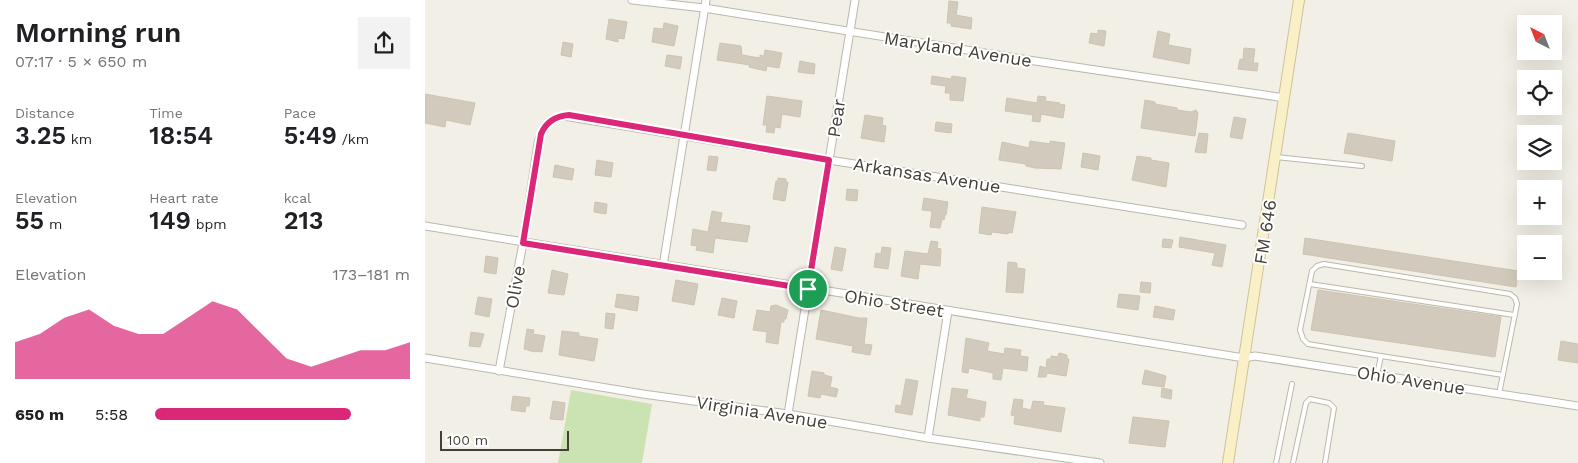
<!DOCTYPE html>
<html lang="en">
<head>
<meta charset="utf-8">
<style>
	body { margin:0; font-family:"Work Sans",sans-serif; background:#f2f2f2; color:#202124; height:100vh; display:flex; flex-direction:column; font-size:19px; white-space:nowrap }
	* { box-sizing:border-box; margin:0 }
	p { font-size:16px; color:#757577 }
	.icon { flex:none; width:28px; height:28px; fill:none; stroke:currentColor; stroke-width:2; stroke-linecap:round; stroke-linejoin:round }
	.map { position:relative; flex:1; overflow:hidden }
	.side { display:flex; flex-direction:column; background:#fff; width:425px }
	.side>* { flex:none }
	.needle { width:32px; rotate:318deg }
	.fabs { position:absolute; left:1092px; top:15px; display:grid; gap:10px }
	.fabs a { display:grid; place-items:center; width:45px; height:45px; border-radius:0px; background:#fff; box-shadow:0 5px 20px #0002; font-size:25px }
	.scale { position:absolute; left:15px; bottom:12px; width:129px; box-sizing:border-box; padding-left:5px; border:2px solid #443f36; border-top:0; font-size:14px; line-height:18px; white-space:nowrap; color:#443f36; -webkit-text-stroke:4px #fff; paint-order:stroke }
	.pin { position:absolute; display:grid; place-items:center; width:42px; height:42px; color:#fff; margin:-21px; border:2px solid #fff; border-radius:50%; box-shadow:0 1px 5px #0007 }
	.round { display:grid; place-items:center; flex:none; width:52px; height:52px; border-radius:0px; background:#f2f2f2 }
	.head { display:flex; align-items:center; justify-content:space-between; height:85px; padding:0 15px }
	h1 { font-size:28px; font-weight:600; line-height:38px }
	.stats { display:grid; grid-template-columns:repeat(3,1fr); gap:8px; height:85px; padding:5px 15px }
	.stats div { display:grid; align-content:center }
	.stats b { font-size:25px; font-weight:600 }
	.stats small { font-size:14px; font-weight:400 }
	.stats p { font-size:14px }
	.chart { height:140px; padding:10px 15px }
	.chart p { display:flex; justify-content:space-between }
	.chart svg { width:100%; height:90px; margin-top:5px; fill:#db2777; opacity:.7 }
	ul { padding:0 15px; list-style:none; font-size:16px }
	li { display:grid; grid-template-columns:80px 60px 1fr; align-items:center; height:38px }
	li i { height:12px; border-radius:6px; background:#db2777 }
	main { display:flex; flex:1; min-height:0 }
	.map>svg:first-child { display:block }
</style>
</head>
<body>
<main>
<section class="side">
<div class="head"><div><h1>Morning run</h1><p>07:17 · 5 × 650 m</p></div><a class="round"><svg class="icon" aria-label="share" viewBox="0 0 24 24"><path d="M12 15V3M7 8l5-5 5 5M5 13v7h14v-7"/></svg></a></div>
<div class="stats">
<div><p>Distance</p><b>3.25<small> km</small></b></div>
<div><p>Time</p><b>18:54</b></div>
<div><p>Pace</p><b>5:49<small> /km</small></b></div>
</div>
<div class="stats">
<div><p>Elevation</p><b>55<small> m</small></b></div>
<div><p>Heart rate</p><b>149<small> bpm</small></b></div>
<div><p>kcal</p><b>213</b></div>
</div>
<div class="chart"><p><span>Elevation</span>173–181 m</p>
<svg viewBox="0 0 160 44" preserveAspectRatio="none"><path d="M0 44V26L10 22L20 14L30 10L40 18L50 22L60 22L70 14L80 6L90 10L100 22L110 34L120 38L130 34L140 30L150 30L160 26V44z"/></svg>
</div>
<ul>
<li><b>650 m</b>5:58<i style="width:77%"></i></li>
</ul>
</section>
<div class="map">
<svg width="1153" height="463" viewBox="0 0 1153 463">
	<rect width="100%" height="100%" fill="#f2efe6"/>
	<polygon fill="#cbe3b2" points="146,390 227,404 217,463 133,463"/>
	<g fill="#d2cbbd" stroke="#cdc3b0">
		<polygon points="524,1 533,2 531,15 547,18 546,29 526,26 526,23 522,23"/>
		<polygon points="184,19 202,22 199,39 193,38 193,42 181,39"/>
		<polygon points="239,23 253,26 249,46 227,42 229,28 238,29"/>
		<polygon points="673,30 681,31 679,46 664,43 666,33 673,34"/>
		<polygon points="733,31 745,34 743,45 766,49 764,64 728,57"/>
		<polygon points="138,42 148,44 146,57 136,55"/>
		<polygon points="295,43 316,46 317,55 335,58 335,55 339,56 340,50 357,53 354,68 342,66 341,71 324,67 325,65 292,60"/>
		<polygon points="819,48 830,49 828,63 833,63 832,71 813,69 815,59 818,60"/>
		<polygon points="242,55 257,57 255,69 240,66"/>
		<polygon points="375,61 390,64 389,74 373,72"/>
		<polygon points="507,76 526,79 527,76 541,78 538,101 525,100 525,93 520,93 521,86 506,84"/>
		<polygon points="0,94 50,103 45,125 21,120 20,127 0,123"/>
		<polygon points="342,96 377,101 375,117 357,114 355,128 350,127 349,133 341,132 342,125 338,125"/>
		<polygon points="613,96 621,97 620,101 635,103 634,104 640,105 638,118 616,114 615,122 607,121 608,115 580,111 582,98 612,103"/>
		<polygon points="720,100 730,102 730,104 752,108 752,110 766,112 771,110 773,113 770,136 716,128"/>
		<polygon points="440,115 458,118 457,125 461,126 459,142 436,138"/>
		<polygon points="809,117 821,119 817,139 805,137"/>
		<polygon points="511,122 527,124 526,133 510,131"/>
		<polygon points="774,133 783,134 781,153 770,152"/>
		<polygon points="923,133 970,141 967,161 919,153"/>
		<polygon points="605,141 625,144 625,141 640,143 636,169 610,168 601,166 601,164 574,160 577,142 604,148"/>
		<polygon points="658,153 675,156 673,170 656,167"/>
		<polygon points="284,156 293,157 291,171 282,170"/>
		<polygon points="712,156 726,158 726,160 744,163 741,187 707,180"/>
		<polygon points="172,160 188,163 186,177 170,175"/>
		<polygon points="130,165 149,169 147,180 128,177"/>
		<polygon points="353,178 361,179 361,182 363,182 360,201 348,199 351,181 353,181"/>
		<polygon points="422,189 433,190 432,201 421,200"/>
		<polygon points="499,198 523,202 521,215 520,215 519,220 517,219 515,228 505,227 507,211 497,210"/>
		<polygon points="170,202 182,204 181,214 169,212"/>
		<polygon points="557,207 591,212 587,233 584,232 583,234 567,232 566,235 554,233"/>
		<polygon points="287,211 297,213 295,222 325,226 322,242 290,238 288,253 271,250 272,246 266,245 268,229 283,232"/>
		<polygon points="755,237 801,245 797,267 787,265 790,253 754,247"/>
		<polygon points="880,238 1093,271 1091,287 878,254"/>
		<polygon points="738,239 748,240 746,248 737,247"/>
		<polygon points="506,241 513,242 512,248 516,249 515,266 495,264 493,279 476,276 480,251 503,254"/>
		<polygon points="410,247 421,249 417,271 406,269"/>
		<polygon points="457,247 466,248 463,269 449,267 451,253 456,254"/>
		<polygon points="61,256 73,258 71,274 59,272"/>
		<polygon points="583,262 592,263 592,268 600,269 598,293 581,292"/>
		<polygon points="127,270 143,274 139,295 123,293"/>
		<polygon points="251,280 273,284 269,305 247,301"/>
		<polygon points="716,282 726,283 725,293 715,292"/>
		<polygon points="893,290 1076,317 1070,357 886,330"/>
		<polygon points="192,294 214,297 212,311 190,307"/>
		<polygon points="694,294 715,296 713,310 692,307"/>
		<polygon points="53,297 67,299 64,317 50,314"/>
		<polygon points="297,298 312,301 309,318 293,315"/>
		<polygon points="351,305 363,310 361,319 359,319 359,322 356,322 353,344 341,342 342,332 328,330 332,310 345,312 346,306"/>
		<polygon points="730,306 750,310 748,320 728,317"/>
		<polygon points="396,310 434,318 442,318 439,344 447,345 445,355 427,352 428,346 391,339"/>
		<polygon points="181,313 190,314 188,329 180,328"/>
		<polygon points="102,329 109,330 108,334 120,336 117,352 110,351 110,352 99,349"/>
		<polygon points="137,331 154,333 154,336 173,339 169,361 134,355"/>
		<polygon points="46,332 59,334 55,347 44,346"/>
		<polygon points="541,338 564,343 562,351 579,354 580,348 596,350 595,356 603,357 602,371 578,368 576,380 568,379 568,373 544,368 543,373 537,372"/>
		<polygon points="1136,341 1153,344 1153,363 1133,360"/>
		<polygon points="634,353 642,355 642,359 644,359 641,376 622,373 621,377 613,377 615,366 621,368 622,359 626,359 626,356 633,357"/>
		<polygon points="720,370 741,376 739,387 717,384"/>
		<polygon points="387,371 399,373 399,375 407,377 405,387 413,389 411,397 396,394 395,398 383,396"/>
		<polygon points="481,379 493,381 487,415 470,412 471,405 476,406"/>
		<polygon points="527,388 543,390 541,398 561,402 559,417 555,417 555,421 523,415"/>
		<polygon points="737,388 747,390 746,399 736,397"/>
		<polygon points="88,396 105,398 104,406 101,406 100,412 86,410"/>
		<polygon points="589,399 598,400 597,408 606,410 608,401 619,402 618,405 640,408 636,432 589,424 590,416 586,415"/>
		<polygon points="128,401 140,403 138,420 125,419"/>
		<polygon points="708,417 744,421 740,447 704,443"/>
	</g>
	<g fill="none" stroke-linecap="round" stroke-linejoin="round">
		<defs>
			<g id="service">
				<polyline points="851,157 937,166"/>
				<polyline points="885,284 1089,315"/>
				<polyline points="956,356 1078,375"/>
				<polyline points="952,375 956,356 883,344 878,339 875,330 887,271 892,266 899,264 1085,294 1090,298 1092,304 1074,394"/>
				<polyline points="851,463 867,384"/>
				<polyline points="868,463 881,403 885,399 904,403 909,408 900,463"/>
			</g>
			<g id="minor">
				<polyline points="207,0 279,8 610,61 860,98"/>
				<polyline points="0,226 819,358 830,356 1153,406"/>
				<polyline points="238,266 281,0"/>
				<polyline points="0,358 218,394 363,414 503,438 675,463"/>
				<path d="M74 371 98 243 113 143C117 128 123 119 139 116L404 160 817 225"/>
				<polyline points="363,414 430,0"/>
				<polyline points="503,438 523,311"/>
			</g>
			<polyline id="secondary" points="803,463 874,0"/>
		</defs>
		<use href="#service" stroke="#bcb7aa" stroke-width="6"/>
		<use href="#minor" stroke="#bcb7aa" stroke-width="9"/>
		<use href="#secondary" stroke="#cec399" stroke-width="12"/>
		<use href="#service" stroke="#fff" stroke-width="4"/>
		<use href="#minor" stroke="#fff" stroke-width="7"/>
		<use href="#secondary" stroke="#faf0c8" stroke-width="10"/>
	</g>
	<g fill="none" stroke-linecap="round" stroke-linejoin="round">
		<defs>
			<path id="route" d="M144 115 404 160 383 289 98 243 116 134C121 122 131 116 144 115Z"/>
		</defs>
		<use href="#route" stroke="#fff" stroke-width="10"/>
		<use href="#route" stroke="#db2777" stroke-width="6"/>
	</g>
	<g text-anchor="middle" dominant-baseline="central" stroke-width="4" stroke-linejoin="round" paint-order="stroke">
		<g font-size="18" fill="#443f36" stroke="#fff">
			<text transform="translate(533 49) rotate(9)">Maryland Avenue</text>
			<text transform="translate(411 118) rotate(-81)">Pear</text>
			<text transform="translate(502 175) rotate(9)">Arkansas Avenue</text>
			<text transform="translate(840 232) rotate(-81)">FM 646</text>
			<text transform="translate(90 287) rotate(-80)">Olive</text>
			<text transform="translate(469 303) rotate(9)">Ohio Street</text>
			<text transform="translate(986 380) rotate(9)">Ohio Avenue</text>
			<text transform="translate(337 412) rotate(9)">Virginia Avenue</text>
		</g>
	</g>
</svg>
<div class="fabs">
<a><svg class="needle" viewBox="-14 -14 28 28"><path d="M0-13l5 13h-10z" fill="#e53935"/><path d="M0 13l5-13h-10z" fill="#757577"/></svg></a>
<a><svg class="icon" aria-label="locate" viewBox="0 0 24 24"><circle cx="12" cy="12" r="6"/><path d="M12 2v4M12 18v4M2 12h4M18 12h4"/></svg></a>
<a><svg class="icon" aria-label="layers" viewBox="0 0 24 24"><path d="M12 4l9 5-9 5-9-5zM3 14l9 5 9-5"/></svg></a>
<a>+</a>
<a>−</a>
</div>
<div class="scale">100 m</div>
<div class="pin" style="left:383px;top:289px;background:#1e9e55"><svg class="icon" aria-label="arrive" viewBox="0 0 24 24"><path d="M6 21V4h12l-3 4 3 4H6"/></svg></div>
</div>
</main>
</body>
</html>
